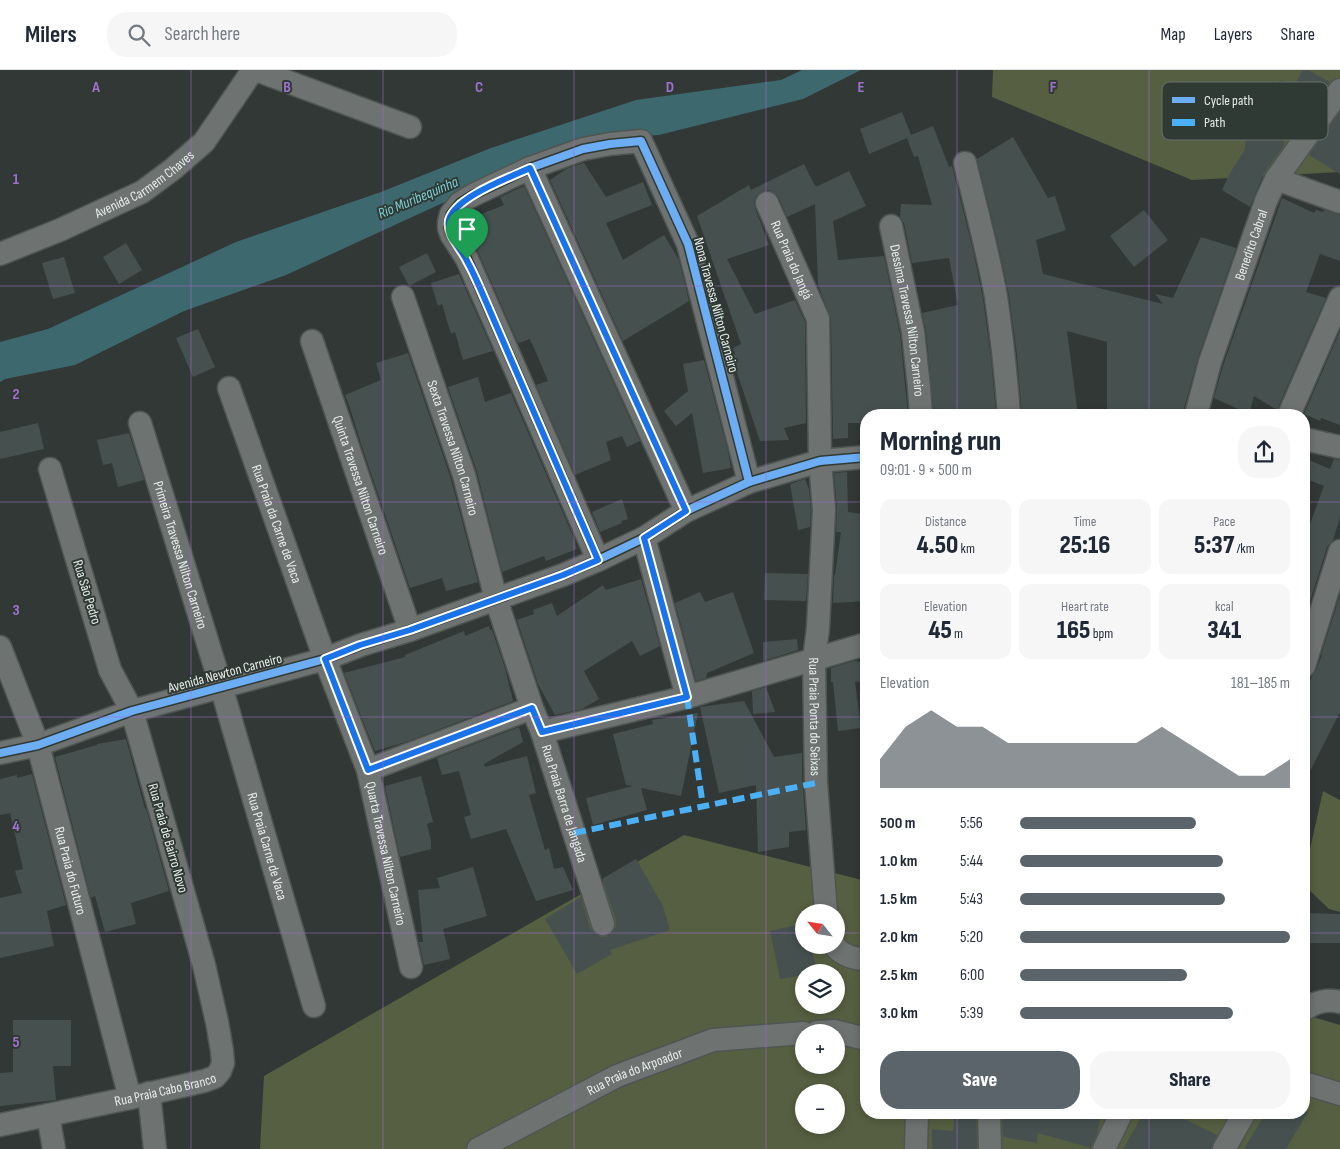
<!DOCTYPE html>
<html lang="en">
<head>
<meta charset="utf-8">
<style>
	body { margin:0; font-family:"Sofia Sans Condensed",sans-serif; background:#f6f6f7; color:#1f2937; height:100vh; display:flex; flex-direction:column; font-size:19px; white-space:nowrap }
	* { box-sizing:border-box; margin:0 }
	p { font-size:16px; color:#747a83 }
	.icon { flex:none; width:28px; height:28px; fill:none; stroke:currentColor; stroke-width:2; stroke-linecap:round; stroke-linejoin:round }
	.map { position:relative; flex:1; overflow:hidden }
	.drawer { position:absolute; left:860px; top:339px; width:450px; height:710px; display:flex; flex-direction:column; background:#fff; border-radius:20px; box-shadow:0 2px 8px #0003 }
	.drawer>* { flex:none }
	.needle { width:32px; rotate:300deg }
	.fabs { position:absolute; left:795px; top:834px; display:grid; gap:10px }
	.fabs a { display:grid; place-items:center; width:50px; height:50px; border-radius:50%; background:#fff; box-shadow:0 2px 8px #0003; font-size:25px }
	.pin { position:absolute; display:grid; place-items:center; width:42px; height:42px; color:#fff; margin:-51px -21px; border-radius:50% 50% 50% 0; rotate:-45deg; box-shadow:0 0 5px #0007 }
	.pin .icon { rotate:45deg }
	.round { display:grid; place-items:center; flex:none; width:52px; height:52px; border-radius:20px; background:#f6f6f7 }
	.summary { display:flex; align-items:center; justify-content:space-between; height:85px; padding:0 20px }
	h1 { font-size:28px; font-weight:800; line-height:38px }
	.metrics { display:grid; grid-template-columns:repeat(3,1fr); gap:8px; height:85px; padding:5px 20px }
	.metrics div { display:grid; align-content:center; border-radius:12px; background:#f6f6f7; text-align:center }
	.metrics b { font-size:25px; font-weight:800 }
	.metrics small { font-size:14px; font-weight:400 }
	.metrics p { font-size:14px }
	.chart { height:140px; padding:10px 20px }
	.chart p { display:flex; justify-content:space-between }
	.chart svg { width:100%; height:90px; margin-top:5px; fill:#5c646b; opacity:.7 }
	.primary-button { display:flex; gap:10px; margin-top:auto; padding:10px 20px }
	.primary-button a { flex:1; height:58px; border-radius:20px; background:#5c646b; color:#fff; font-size:20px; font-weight:800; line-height:58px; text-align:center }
	.primary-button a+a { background:#f6f6f7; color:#1f2937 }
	ul { padding:0 20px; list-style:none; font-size:16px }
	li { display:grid; grid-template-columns:80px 60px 1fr; align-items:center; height:38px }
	li i { height:12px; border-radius:6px; background:#5c646b }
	header { display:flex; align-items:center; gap:30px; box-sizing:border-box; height:70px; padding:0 25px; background:#fff; border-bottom:1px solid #e0e1e3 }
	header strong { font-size:24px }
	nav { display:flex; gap:28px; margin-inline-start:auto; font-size:18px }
	.search { width:350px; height:45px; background:#f6f6f7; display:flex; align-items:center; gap:12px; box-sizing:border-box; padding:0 18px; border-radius:20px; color:#747a83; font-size:19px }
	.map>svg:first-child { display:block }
</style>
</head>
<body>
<header>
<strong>Milers</strong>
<div class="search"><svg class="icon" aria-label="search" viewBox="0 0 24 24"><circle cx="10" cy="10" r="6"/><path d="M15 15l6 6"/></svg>Search here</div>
<nav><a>Map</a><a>Layers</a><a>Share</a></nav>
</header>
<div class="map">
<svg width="1340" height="1079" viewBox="0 0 1340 1079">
	<rect width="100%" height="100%" fill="#323835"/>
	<g fill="#565f41" fill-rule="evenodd">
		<polygon points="993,0 1340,0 1340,102 1192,110 992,27"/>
		<polygon points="1323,721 1340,730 1340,842 1329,839 1304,815 1304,806"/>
		<path d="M684 765 866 811V1042H1304V950L1306 945 1340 955V1079H260L264 1006ZM804 842H836V875H804ZM804 902H836V935H804ZM804 962H836V995H804ZM804 1022H836V1055H804Z"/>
	</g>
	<polygon fill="#3d696e" points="802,0 861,0 803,29 659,65 612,68 532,92 286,205 184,241 75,295 5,309 0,312 0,272 48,259 236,172 381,122 491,78 636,30 781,10"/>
	<g fill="#46514f">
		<polygon points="1303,0 1308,0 1330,12 1287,71 1285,69 1283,77 1264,103 1250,137 1222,120 1230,103 1244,81 1249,54 1256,55 1280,10 1294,16"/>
		<polygon points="902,42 911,65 933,56 949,97 952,96 973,180 983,229 991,288 996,345 934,345 926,261 922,243 958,235 949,188 912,193 904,153 900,147 901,134 932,135 918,86 914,87 907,68 869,84 860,59"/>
		<polygon points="1340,42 1340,104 1309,85"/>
		<polygon points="1013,67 1048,128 1055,126 1066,160 1036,170 1043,204 1163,234 1155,224 1173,228 1201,167 1236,178 1198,288 1183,342 1107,341 1107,272 1067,261 1078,345 1022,345 1017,285 1009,225 998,174 977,89"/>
		<polygon points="584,93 606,127 643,112 652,135 606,153 623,190 664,165 679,190 689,231 623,271 550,110 568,98"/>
		<polygon points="804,94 815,116 818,116 849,101 866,136 833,151 838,190 884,186 900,264 908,345 866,345 866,353 848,353 848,368 833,369 831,249 818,215 815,134 787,147 779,128 775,123 769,120 762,121 756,126 754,132 755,138 769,175 727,189 755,244 795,230 805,252 806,353 784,358 789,370 760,371 731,285 735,284 733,278 741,274 697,146 749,115 751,120"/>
		<polygon points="524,116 640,371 627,377 622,366 606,372 611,390 575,405 536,315 548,311 532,273 531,273 530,269 518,273 479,184 474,175 464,151 504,135 500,127"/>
		<polygon points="1282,128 1314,143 1316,140 1323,142 1324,140 1340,145 1340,191 1320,184 1306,222 1326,228 1277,340 1254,326 1249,344 1214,328 1223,296"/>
		<polygon points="1144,140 1168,170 1134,197 1110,166"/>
		<polygon points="126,173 142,200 119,214 103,187"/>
		<polygon points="427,183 436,202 409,216 399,197"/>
		<polygon points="64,187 75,223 53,229 42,193"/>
		<polygon points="459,204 493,281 463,290 455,262 451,264 442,234 438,236 431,213"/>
		<polygon points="198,259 215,297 193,307 176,268"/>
		<polygon points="1340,261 1340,355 1321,348 1320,351 1304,344"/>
		<polygon points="408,283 451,409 478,512 446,521 442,508 410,518 362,377 350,338 345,325 381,310 376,293"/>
		<polygon points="704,290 728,381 731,398 703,403 692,343 676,356 664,341 688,321 683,294"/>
		<polygon points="478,307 485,332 511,323 576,473 575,473 577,479 546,491 544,486 502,502 477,402 448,317"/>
		<polygon points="38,353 44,379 0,389 0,362"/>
		<polygon points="129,363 144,410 118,417 112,393 103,395 97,370"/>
		<polygon points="1304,388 1330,399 1334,389 1340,390 1340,447 1333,470 1327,477 1304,551 1304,487 1310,472 1304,470 1324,416 1304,408"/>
		<polygon points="847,402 848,442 864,444 861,482 866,483 866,531 833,533 834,505 835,505 841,462 836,462 837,439 834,403"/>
		<polygon points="805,409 809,419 811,440 810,457 798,460 790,414"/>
		<polygon points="622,429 628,449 621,451 622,453 600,462 592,442"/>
		<polygon points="765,503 808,504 806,531 764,530"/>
		<polygon points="641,509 660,576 640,586 632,571 584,601 599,629 582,639 555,645 538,614 517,550 534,544 533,540 552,533 557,546 603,515 606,520"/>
		<polygon points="700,522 705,532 733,522 754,583 707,603 706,608 696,611 675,533"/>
		<polygon points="1340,525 1340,642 1304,713 1304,623 1312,606 1316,600 1322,585 1321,585"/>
		<polygon points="489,556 490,560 492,560 505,598 513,631 406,672 375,681 344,603 405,587 405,585 464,561 465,566"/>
		<polygon points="797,569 798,580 763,591 763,572"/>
		<polygon points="854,591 866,592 866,611 855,612 861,658 838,661 833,612 831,612 831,598"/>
		<polygon points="766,617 775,642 753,644 752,621"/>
		<polygon points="744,631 774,687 802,683 802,705 806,760 789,762 789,777 758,782 756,715 719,723 700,637"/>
		<polygon points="698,643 681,726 641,718 647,740 593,755 586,728 633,716 626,715 613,664 653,654 652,650"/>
		<polygon points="519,657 523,672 484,694 485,697 527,686 536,723 529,725 545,780 549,778 554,799 563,797 573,820 536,831 506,759 471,769 464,747 471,745 459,701 442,705 437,688"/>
		<polygon points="126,669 145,739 146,738 169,821 131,833 136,854 105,862 95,826 91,828 55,687 97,675 97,674"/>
		<polygon points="32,704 66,835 47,841 54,876 0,888 0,828 22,823 15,801 23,799 10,743 0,745 0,709 17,705 17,708"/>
		<polygon points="421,706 433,752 427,754 431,771 431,779 400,787 385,716"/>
		<polygon points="636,789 663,836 670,860 610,880 612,884 577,904 545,849 581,827 590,858 594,863 601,867 606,867 612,863 616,857 616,850 602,809"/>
		<polygon points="473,797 487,846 443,859 450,889 424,895 419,872 423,872 418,820 440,818 437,808"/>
		<polygon points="1304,843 1340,844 1340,873 1304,873"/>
		<polygon points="801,854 804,861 804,875 809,875 819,902 804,902 804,905 780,909 770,861"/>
		<polygon points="13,950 71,950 71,996 53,996 56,1030 0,1036 0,1003 13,1002"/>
		<polygon points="955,1042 976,1042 977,1079 932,1079 932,1059 953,1061"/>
		<polygon points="1002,1042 1102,1042 1097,1064 1091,1078 1038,1063 1037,1073 1003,1067 1003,1077"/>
		<polygon points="1144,1042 1188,1042 1184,1049 1217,1065 1213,1073 1211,1079 1123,1079"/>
		<polygon points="1266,1042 1308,1042 1286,1079 1244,1079"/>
	</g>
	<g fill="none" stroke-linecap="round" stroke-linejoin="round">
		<defs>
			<g id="minor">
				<polyline points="256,0 410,57"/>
				<path d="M965 93C976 138 988 182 996 227 1002 267 1006 306 1009 345"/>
				<polyline points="530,98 686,441"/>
				<polyline points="1276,109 1340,132"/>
				<path id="s1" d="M767 133 818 249 820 391 824 440 818 558 814 589 816 713 826 842"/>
				<path id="s2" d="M891 156 913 262 919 317 921 345"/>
				<path id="s3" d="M0 184 60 160 142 122 173 99 204 72 253 0"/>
				<path id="s4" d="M403 227 464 405 496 529 532 638 542 662 603 854"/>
				<path id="s5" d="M312 271 410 560"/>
				<path id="s6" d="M229 318 325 589 368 700 411 897"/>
				<path id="s7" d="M1196 345 1210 292 1266 131 1276 109 1340 20"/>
				<polyline points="1289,345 1340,228"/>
				<path id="s8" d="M140 353 221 616 314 936"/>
				<polyline points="1304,369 1340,377"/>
				<polyline points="644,468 687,627"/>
				<polyline points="598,490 517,303 467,189 451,164 449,158 449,152 451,144 460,133 473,125 530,98 583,79 610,74 641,71 688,174 749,412"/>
				<path id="s9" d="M0 577 38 675 130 1028"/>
				<polyline points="1304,596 1340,481"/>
				<polyline points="542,662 687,627 866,574"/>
				<polyline points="0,683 38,675 132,641 325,589 361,575 410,560 563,505 598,490 644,468 686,441 749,412 820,391 866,387"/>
				<polyline points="368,700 532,638"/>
				<path d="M834 875C841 885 854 889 866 889"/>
				<path d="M1304 940C1314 932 1327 929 1340 932"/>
				<polyline points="817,962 834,961 866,969"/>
				<polyline points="1304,1013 1340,1024"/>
				<polyline points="149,1023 155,1079"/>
				<polyline points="989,1042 990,1079"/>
				<polyline points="48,1045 54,1079"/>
				<path id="s10" d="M0 1055 130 1028 204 1011 215 1007 220 1001 223 993 222 981 217 952 204 895 132 641 110 600 50 399"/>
				<path id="s11" d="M478 1079 617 1006 713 970 804 963"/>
				<polyline points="916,1079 917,1042"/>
				<polyline points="1104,1079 1122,1042"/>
				<polyline points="1224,1079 1245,1042"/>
			</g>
		</defs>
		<use href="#minor" stroke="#4f5552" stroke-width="25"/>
		<use href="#minor" stroke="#6e7270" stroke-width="22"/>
		<g stroke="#4cb0f7" stroke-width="6" stroke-dasharray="12 6" stroke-linecap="butt">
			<polyline points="687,627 703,736"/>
			<polyline points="574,763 816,713"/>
		</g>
		<defs>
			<g id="cycleway">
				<polyline points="598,490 517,303 467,189 451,164 449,158 449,152 451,144 460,133 473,125 530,98 583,79 610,74 641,71 688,174 749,412"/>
				<polyline points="0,683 38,675 132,641 325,589 361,575 410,560 563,505 598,490 644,468 686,441 749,412 820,391 866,387"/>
			</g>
		</defs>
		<use href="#cycleway" stroke="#303a35" stroke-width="11"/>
		<use href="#cycleway" stroke="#6dadf4" stroke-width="8"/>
	</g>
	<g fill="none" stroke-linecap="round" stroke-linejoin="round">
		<defs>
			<path id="route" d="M530 98 686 441 644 468 687 627 542 662 532 638 368 700 325 589 360 575 410 560 563 505 598 490C559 400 520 309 480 218 476 209 472 200 467 191 461 178 446 165 449 150 455 127 509 108 530 98Z"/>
		</defs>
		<use href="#route" stroke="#fff" stroke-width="10"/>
		<use href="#route" stroke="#1a73e8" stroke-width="6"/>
	</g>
	<path fill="none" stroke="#a06fce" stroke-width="1" stroke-opacity="0.55" d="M191 0V1079M383 0V1079M574 0V1079M766 0V1079M957 0V345M1149 0V345M0 216H1340M0 432H866M1304 432H1340M0 647H866M1304 647H1340M0 863H804M836 863H866M1304 863H1340M957 1042V1079M1149 1042V1079"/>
	<g text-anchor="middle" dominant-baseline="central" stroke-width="4" stroke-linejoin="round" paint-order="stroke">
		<g font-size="14" fill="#e6ece9" stroke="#303a35">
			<text stroke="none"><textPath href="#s3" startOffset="161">Avenida Carmem Chaves</textPath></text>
			<text stroke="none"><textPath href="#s7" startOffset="179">Benedito Cabral</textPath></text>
			<text stroke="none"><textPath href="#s1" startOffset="62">Rua Praia do Jangá</textPath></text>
			<text transform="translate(716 235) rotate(75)">Nona Travessa Nilton Carneiro</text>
			<text stroke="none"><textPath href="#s2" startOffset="96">Dessima Travessa Nilton Carneiro</textPath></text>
			<text stroke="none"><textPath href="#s4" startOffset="159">Sexta Travessa Nilton Carneiro</textPath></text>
			<text stroke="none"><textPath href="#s5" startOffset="152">Quinta Travessa Nilton Carneiro</textPath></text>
			<text stroke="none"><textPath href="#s6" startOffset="144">Rua Praia da Carne de Vaca</textPath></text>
			<text stroke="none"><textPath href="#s8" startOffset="138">Primeira Travessa Nilton Carneiro</textPath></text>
			<text transform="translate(87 522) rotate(73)">Rua São Pedro</text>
			<text transform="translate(225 603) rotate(-15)">Avenida Newton Carneiro</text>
			<text stroke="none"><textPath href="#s1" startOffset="525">Rua Praia Ponta do Seixas</textPath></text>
			<text stroke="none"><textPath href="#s4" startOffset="532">Rua Praia Barra de Jangada</textPath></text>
			<text transform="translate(168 768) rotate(74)">Rua Praia de Bairro Novo</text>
			<text stroke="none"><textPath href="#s8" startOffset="442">Rua Praia Carne de Vaca</textPath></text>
			<text stroke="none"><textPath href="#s6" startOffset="492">Quarta Travessa Nilton Carneiro</textPath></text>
			<text stroke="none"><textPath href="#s9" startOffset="235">Rua Praia do Futuro</textPath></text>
			<text stroke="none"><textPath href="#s11" startOffset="175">Rua Praia do Arpoador</textPath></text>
			<text stroke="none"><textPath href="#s10" startOffset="169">Rua Praia Cabo Branco</textPath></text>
		</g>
		<g font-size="15" font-style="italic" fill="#7bcfd9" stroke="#303a35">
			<text transform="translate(418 128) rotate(-23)">Rio Muribequinha</text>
		</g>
	</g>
	<rect x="1162" y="12" width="166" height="58" rx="8" fill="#303a35" stroke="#676f6b" stroke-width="1"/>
	<rect x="1172" y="27" width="23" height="6" fill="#6dadf4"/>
	<rect x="1172" y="49" width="23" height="7" fill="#4cb0f7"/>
	<g font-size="14" fill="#e6ece9">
		<text x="1204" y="35">Cycle path</text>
		<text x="1204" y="57">Path</text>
	</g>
	<g font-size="16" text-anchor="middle" font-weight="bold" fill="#a06fce" stroke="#303a35" stroke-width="4" stroke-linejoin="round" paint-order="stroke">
		<text x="96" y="22">A</text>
		<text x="287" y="22">B</text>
		<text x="479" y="22">C</text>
		<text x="670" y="22">D</text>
		<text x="861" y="22">E</text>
		<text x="1053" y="22">F</text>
		<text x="16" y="114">1</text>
		<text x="16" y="329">2</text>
		<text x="16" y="545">3</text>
		<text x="16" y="761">4</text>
		<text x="16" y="977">5</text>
	</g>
</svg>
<div class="fabs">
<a><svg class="needle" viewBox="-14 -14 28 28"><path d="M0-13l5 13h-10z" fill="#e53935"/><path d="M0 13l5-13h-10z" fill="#747a83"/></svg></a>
<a><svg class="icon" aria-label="layers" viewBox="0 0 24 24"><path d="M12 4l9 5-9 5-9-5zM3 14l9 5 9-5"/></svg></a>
<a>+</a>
<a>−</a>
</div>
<div class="pin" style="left:467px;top:189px;background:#1e9e55"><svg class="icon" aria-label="arrive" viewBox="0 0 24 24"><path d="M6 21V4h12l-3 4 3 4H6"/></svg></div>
<section class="drawer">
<div class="summary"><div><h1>Morning run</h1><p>09:01 · 9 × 500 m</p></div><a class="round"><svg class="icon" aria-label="share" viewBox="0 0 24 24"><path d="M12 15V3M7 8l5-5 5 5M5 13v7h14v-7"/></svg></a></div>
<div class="metrics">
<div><p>Distance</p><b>4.50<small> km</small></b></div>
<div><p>Time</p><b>25:16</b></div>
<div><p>Pace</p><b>5:37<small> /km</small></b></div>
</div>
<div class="metrics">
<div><p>Elevation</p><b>45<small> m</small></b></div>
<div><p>Heart rate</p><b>165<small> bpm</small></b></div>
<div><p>kcal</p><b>341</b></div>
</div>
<div class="chart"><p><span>Elevation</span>181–185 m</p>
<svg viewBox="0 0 160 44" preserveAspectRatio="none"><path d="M0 44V30L10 14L20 6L30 14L40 14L50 22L60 22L70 22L80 22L90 22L100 22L110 14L120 22L130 30L140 38L150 38L160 30V44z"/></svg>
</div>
<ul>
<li><b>500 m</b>5:56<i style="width:65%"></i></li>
<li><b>1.0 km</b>5:44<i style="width:75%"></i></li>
<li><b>1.5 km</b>5:43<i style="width:76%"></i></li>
<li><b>2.0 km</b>5:20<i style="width:100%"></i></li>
<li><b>2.5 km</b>6:00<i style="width:62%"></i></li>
<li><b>3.0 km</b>5:39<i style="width:79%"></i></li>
</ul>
<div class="primary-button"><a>Save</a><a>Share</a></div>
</section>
</div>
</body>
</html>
